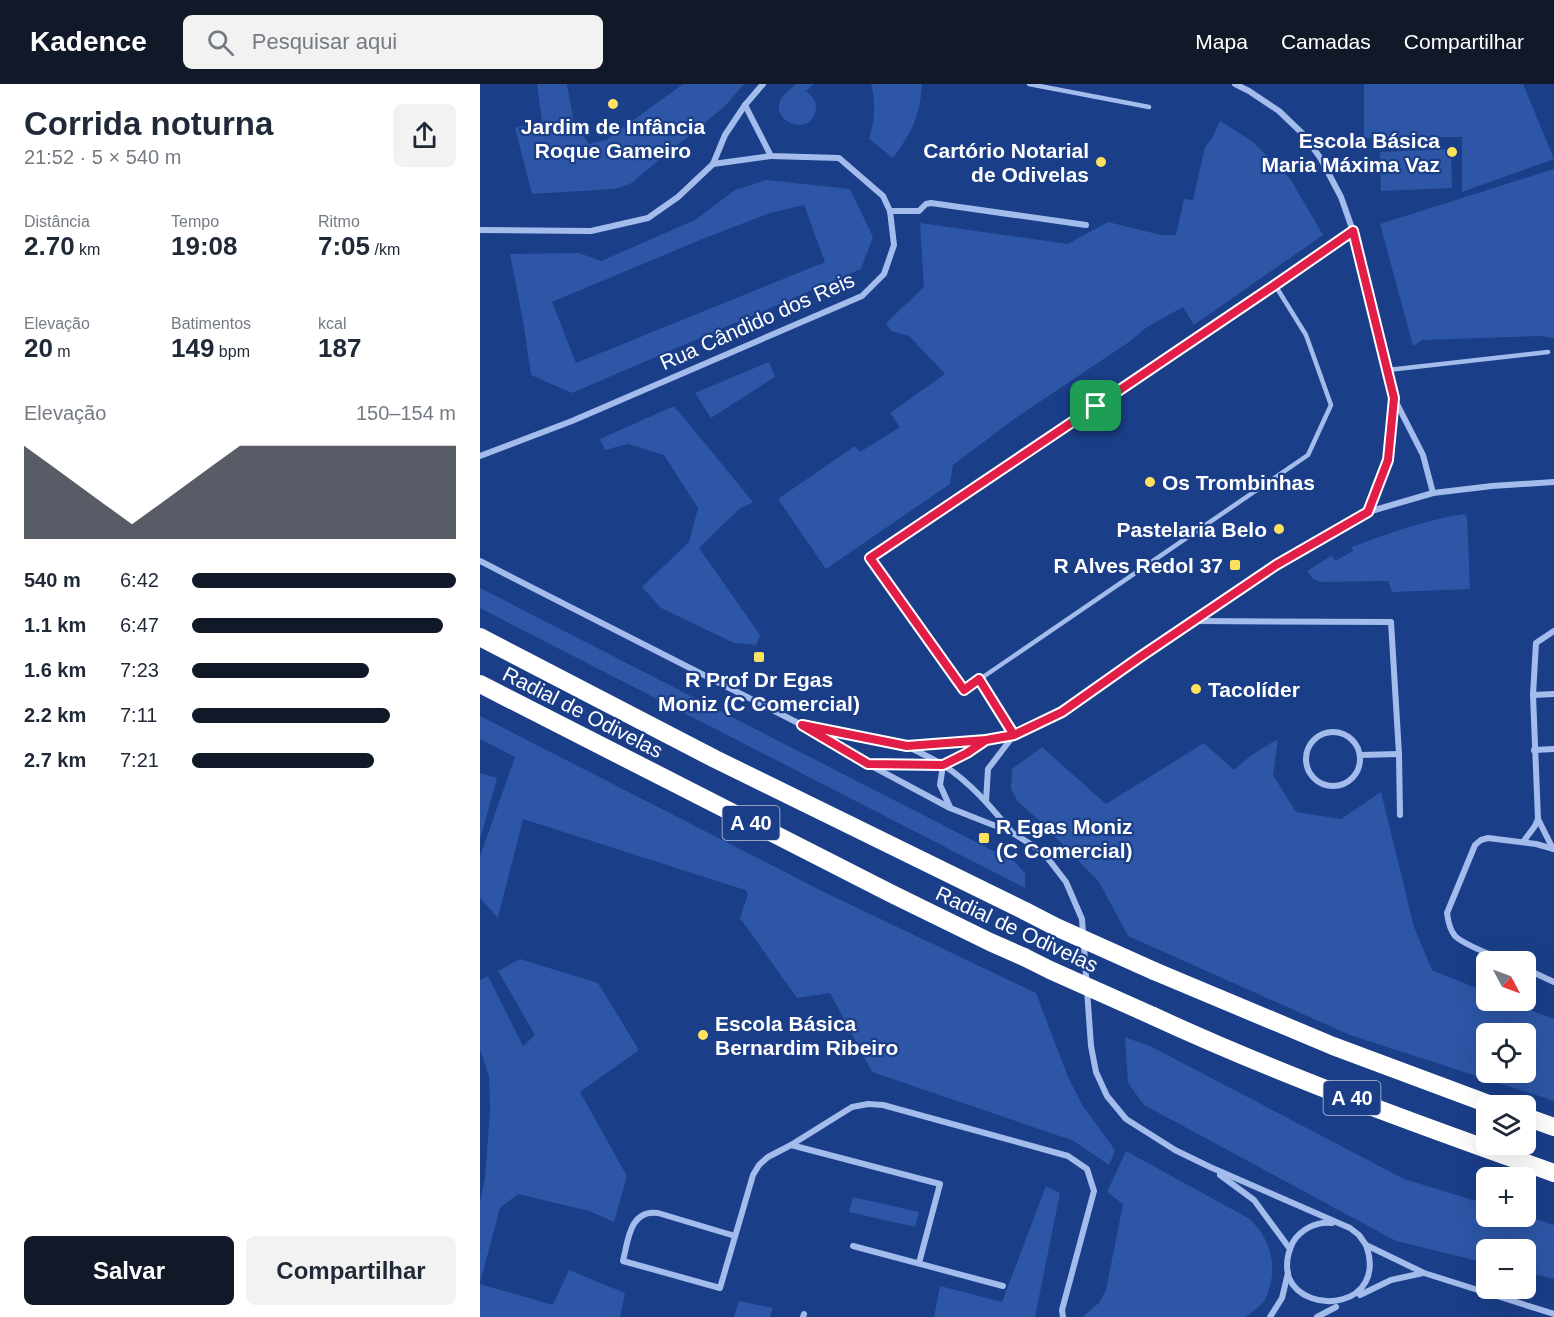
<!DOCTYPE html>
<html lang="pt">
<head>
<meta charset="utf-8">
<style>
	body { margin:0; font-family:Helvetica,sans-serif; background:#f2f2f3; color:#1f2937; height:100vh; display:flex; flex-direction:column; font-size:22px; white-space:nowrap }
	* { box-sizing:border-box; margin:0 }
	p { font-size:20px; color:#747a83 }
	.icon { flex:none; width:33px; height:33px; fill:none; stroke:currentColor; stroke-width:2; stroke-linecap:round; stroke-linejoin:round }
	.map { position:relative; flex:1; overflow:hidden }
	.side { display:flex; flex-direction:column; background:#fff; width:480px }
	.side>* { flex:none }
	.needle { width:39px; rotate:131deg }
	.tools { position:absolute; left:996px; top:867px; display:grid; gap:12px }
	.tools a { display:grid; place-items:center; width:60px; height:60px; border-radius:9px; background:#fff; box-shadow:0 6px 24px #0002; font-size:30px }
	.pin { position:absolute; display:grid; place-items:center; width:51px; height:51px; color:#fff; margin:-26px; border-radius:12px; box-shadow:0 3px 9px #0006 }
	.round { display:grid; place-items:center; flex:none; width:63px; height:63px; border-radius:9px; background:#f2f2f3 }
	.head { display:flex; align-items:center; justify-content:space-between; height:102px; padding:0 24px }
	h1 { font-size:33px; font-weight:800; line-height:45px }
	.figures { display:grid; grid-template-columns:repeat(3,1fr); gap:9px; height:102px; padding:6px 24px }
	.figures div { display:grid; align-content:center }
	.figures b { font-size:26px; font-weight:800 }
	.figures small { font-size:16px; font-weight:400 }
	.figures p { font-size:16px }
	.chart { height:168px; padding:12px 24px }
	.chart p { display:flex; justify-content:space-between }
	.chart svg { width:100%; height:108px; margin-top:6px; fill:#111827; opacity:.7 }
	.button { display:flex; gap:12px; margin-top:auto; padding:12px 24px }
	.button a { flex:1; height:69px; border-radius:9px; background:#111827; color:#fff; font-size:24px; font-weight:800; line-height:69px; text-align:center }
	.button a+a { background:#f2f2f3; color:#1f2937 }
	ul { padding:0 24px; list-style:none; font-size:20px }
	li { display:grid; grid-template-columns:96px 72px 1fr; align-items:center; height:45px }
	li i { height:15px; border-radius:8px; background:#111827 }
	header { display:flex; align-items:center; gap:36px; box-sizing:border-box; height:84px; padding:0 30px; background:#111827; color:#fff }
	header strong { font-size:28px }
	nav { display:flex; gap:33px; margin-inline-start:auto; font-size:21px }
	.search { width:420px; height:54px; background:#f2f2f3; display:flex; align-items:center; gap:15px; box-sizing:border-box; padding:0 21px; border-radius:9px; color:#747a83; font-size:22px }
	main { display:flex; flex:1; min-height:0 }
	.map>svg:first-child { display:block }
</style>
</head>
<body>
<header>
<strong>Kadence</strong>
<div class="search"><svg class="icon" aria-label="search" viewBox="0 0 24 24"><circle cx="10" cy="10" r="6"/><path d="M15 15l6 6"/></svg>Pesquisar aqui</div>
<nav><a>Mapa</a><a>Camadas</a><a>Compartilhar</a></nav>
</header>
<main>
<section class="side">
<div class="head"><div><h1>Corrida noturna</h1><p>21:52 · 5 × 540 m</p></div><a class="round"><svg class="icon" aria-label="share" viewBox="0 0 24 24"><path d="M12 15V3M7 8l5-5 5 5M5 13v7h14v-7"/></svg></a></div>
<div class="figures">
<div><p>Distância</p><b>2.70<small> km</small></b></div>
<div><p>Tempo</p><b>19:08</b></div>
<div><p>Ritmo</p><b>7:05<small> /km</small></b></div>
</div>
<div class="figures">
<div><p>Elevação</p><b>20<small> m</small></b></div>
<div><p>Batimentos</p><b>149<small> bpm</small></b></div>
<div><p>kcal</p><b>187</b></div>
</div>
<div class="chart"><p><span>Elevação</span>150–154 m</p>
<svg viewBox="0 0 160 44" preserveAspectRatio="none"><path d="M0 44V6L10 14L20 22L30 30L40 38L50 30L60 22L70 14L80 6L90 6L100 6L110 6L120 6L130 6L140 6L150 6L160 6V44z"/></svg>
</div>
<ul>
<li><b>540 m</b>6:42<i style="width:100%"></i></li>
<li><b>1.1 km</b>6:47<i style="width:95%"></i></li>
<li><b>1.6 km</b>7:23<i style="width:67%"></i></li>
<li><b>2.2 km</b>7:11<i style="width:75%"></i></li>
<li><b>2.7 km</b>7:21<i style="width:69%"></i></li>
</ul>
<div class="button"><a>Salvar</a><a>Compartilhar</a></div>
</section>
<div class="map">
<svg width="1074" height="1233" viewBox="0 0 1074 1233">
	<rect width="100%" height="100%" fill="#1a3e88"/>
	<g fill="#2d56a6" fill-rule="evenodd">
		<polygon points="57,0 87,0 94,40 109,60 126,56 203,0 264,0 244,23 150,100 134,105 52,110 35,44 62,38"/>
		<path d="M316 0H334L326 7C332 12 336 16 336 23 335 55 286 39 302 13 306 8 312 4 316 0Z"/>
		<path d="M391 0H442C440 33 432 48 413 74L389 55C395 35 396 20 391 0Z"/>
		<polygon points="884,0 1043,0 1074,75 982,108 982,53 884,54"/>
		<polygon points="740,37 772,57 811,96 843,151 714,241 703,223 667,243 649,258 537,333 473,381 470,400 346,485 298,415 375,362 380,368 420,343 410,329 465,290 429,252 411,247 406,239 444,203 440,139 588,160 628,138 681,151 696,151 704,115 713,116 725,63 731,56"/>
		<polygon points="971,65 972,104 901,107 900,68"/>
		<polygon points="1074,85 1074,254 1061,252 942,256 933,262 900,140"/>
		<path d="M286 96 370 105 393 153 381 185 92 309 51 291 43 237 30 170 99 169 121 177 215 136 255 106ZM324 121 345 178 96 279 72 218 225 154 290 129Z"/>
		<polygon points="289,278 295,293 231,334 215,309"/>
		<polygon points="194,322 273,418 259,425 219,464 280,551 276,561 254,559 181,524 162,503 209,458 218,424 184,371 148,360 125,366 120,355"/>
		<path d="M984 430 987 433 990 505 912 508 908 497 840 498 833 495 827 487 852 471 855 477 873 467 872 463C909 449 945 436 984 430Z"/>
		<polygon points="0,504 535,778 545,789 545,804 0,524"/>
		<polygon points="0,632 346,809 556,909 588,993 603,1022 635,1066 629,1081 594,1057 392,988 350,909 317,914 260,834 268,810 265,806 43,735 18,834 0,814 0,772 35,673 0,655"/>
		<path d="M798 655 793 691 816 728 861 735 901 708 934 843 952 886 1006 908V916L1027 917 1074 935V1017L870 951 648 852 619 798 560 737 538 718 531 705 532 685 562 663 626 720 724 659 754 686 773 670ZM1006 950H1046V988H1006Z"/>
		<polygon points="0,689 17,694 0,756"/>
		<polygon points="40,875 118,899 159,966 100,1008 147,1092 134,1138 109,1127 38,1110 20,1124 0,1199 0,1118 5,1094 10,1027 9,992 0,966 0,896 8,892 43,962 55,951 18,887"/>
		<polygon points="645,953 672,963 924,1095 1006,1120 1006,1132 1046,1132 1074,1141 1074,1195 1046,1188 1046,1166 1006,1166 1006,1179 916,1157 664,1021 648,999"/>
		<path d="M646 1067 768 1134C790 1152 798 1182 788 1208 787 1211 786 1214 784 1217 780 1223 772 1228 766 1233H602L619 1219 626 1206 643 1120 627 1108Z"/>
		<polygon points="566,1102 580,1109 555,1233 454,1233 460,1202 522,1218"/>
		<polygon points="373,1113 439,1128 435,1143 369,1128"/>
		<polygon points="89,1186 145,1209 140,1233 0,1233 0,1200 73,1221"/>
		<polygon points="259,1217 293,1224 290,1233 254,1233"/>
	</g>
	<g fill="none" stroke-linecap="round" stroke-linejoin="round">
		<g stroke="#a3bcec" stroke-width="4.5">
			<polyline points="549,0 669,23"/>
			<polyline points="908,286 1068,268"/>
			<polyline points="390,474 484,606 828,371 851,321 826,251 795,201"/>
			<polyline points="499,595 534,651"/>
		</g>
		<g stroke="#a3bcec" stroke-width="6">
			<polyline points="755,0 769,7 799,27 824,51 841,75 861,113 873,147 914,314 943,371 953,409"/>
			<polyline points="233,80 291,72"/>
			<polyline points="410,127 439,127 446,120 451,119 606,141"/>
			<polyline points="0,146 111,147 168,134 198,113 233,80 245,51 265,21 283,0"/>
			<polyline points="0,372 92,337 382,212 404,190 414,161 410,127 403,112 359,74 291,72 265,21"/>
			<polyline points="888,428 908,376 914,314"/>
			<polyline points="390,474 795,201 873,147"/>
			<polyline points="0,477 322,641 388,680 470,724 531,748 552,761 566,772 586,798 602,835 611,962 616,988 627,1012 646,1035 695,1066 730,1083 870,1144 879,1151 886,1161 944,1189 1074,1230"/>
			<polyline points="715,537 911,538 919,670 920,731"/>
			<polyline points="1053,611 1074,610"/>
			<polyline points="328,642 427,662 505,655 534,651 582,628 660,573 797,481 888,428 953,409 1012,402 1074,398"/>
			<circle cx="853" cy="675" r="27"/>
			<path d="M429 663C440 669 452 674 463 681 490 698 511 723 531 747"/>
			<polyline points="1054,666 1074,665"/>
			<polyline points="880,671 919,670"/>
			<polyline points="392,680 463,681 487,669 504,657"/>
			<polyline points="463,681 460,701 470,723"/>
			<polyline points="506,717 508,685 534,651"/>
			<polyline points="1043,758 1055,742 1058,735"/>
			<polyline points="1073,765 1058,735 1053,611 1056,559 1074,547"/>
			<path d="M1027 878C1014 871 985 862 975 852 970 846 968 837 967 829L995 761 1001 756 1008 754 1056 760 1074 765"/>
			<polyline points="1046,885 1074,898"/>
			<polyline points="311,1061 460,1100 439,1179"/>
			<polyline points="740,1091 774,1116 810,1165"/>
			<path d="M852 1139C837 1137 821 1145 813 1158 807 1170 805 1181 809 1194 826 1233 908 1223 886 1161"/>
			<path d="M255 1152 178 1129C150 1125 148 1156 143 1177L240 1204 273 1091 279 1081 288 1073 311 1061 372 1023 388 1020 403 1021 588 1072 607 1085 614 1107 582 1226 583 1233"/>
			<polyline points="373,1162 523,1202"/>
			<polyline points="880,1211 911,1196 943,1189"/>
			<polyline points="323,1233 324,1230"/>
			<polyline points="790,1233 802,1214 808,1189"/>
			<polyline points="837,1233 856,1223"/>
		</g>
		<g stroke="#fff" stroke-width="18">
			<polyline points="0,553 235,675 545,827"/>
			<polyline points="0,600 412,810 510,858 544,873"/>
			<polyline points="674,887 853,962 1014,1022"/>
			<path d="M673 932C803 992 939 1041 1074 1089"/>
			<polyline points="1046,1033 1074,1043"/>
		</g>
		<g stroke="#fff" stroke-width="18">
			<polyline points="545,827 576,843 674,887"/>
			<polyline points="544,873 570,886 673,932"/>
		</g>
	</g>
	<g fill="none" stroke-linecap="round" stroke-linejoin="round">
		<defs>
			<polyline id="route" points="616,322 390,474 484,606 499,595 534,651 506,656 427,662 322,641 388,680 463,681 487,669 506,656 534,651 582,628 660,573 796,481 888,428 908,376 914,314 873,147 795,201 616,322"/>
		</defs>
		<use href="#route" stroke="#fff" stroke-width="12"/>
		<use href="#route" stroke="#e11d48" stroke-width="8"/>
	</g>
	<g fill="#fee15f" stroke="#1a3e88" stroke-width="2">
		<circle cx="133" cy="20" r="6"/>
		<circle cx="972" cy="68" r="6"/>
		<circle cx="621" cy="78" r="6"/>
		<circle cx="670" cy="398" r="6"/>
		<circle cx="799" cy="445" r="6"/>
		<rect x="749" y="475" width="12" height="12" rx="3"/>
		<rect x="273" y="567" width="12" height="12" rx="3"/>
		<circle cx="716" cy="605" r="6"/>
		<rect x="498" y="748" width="12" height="12" rx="3"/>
		<circle cx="223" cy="951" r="6"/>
	</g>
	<g text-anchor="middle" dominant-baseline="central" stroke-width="4.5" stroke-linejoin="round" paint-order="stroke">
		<g fill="#1a3e88" stroke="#bac5db" stroke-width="1.5">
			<rect x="242.5" y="722" width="57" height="34" rx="4.5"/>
			<rect x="843.5" y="997" width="57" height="34" rx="4.5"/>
		</g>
		<g font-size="20" font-weight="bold" fill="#fff">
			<text x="271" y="739">A 40</text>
			<text x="872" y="1014">A 40</text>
		</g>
		<g font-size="21" font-weight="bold" fill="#fff" stroke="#1a3e88" text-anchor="end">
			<text x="133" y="42" text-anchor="middle">Jardim de Infância<tspan x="133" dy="24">Roque Gameiro</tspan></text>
			<text x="960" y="56">Escola Básica<tspan x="960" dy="24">Maria Máxima Vaz</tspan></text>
			<text x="609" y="66">Cartório Notarial<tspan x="609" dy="24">de Odivelas</tspan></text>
			<text x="682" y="398" text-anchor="start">Os Trombinhas</text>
			<text x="787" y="445">Pastelaria Belo</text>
			<text x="743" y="481">R Alves Redol 37</text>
			<text x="279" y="595" text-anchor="middle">R Prof Dr Egas<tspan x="279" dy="24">Moniz (C Comercial)</tspan></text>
			<text x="728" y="605" text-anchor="start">Tacolíder</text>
			<text x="516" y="742" text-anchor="start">R Egas Moniz<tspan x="516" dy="24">(C Comercial)</tspan></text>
			<text x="235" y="939" text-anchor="start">Escola Básica<tspan x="235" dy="24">Bernardim Ribeiro</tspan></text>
		</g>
		<g font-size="21" fill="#fff" stroke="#1a3e88">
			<text transform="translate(277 237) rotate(-24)">Rua Cândido dos Reis</text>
			<text transform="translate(103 628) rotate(27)">Radial de Odivelas</text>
			<text transform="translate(537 845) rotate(25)">Radial de Odivelas</text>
		</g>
	</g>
</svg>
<div class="tools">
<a><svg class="needle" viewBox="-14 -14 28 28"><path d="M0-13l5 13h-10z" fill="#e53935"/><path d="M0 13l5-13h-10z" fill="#747a83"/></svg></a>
<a><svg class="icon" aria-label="locate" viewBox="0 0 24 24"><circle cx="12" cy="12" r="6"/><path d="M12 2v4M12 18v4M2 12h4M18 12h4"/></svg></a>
<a><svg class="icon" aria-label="layers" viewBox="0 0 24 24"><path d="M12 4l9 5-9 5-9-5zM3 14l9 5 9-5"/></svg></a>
<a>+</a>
<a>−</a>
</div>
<div class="pin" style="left:616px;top:322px;background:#1e9e55"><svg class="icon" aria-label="arrive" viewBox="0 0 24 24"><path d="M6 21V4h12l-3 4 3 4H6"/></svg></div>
</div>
</main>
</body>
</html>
